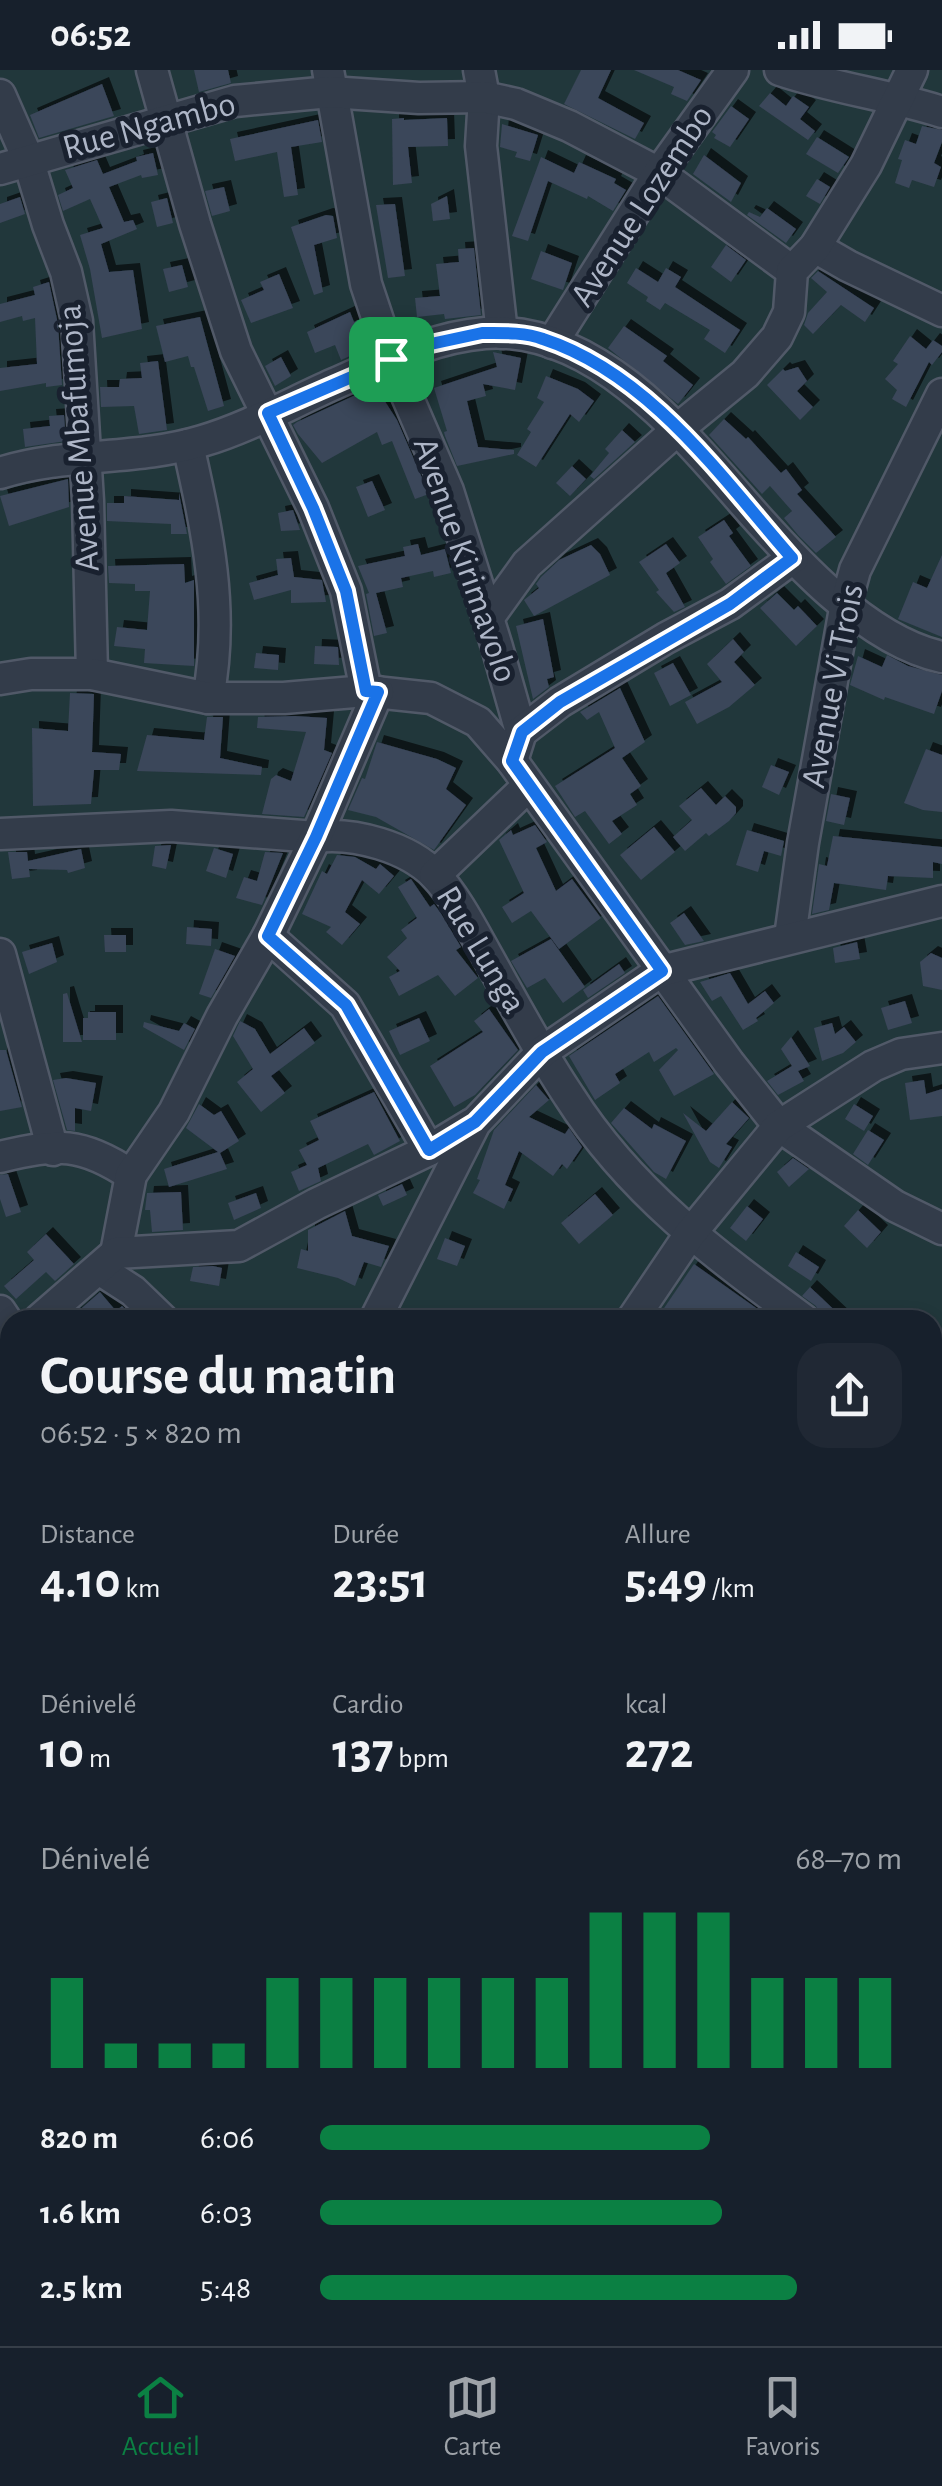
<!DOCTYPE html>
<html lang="fr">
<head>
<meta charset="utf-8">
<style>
	body { margin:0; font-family:"Alegreya Sans",sans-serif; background:#202834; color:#f1f3f6; height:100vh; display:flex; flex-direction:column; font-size:38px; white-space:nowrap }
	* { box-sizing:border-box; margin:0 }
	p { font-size:32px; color:#9ea3a9 }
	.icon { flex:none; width:55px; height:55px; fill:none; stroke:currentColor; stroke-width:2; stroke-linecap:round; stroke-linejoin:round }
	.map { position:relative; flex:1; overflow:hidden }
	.drawer { position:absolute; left:0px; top:1240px; width:942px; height:1038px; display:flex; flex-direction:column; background:#17202c; border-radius:30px 30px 0 0; box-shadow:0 5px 15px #0003,0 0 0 2px #363e48 }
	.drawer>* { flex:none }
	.pin { position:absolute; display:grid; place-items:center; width:85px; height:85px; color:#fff; margin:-42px; border-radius:20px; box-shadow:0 5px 15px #0006 }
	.round { display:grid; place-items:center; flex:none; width:105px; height:105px; border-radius:30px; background:#202834 }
	.headline { display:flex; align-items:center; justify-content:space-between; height:170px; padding:0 40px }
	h1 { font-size:55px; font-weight:700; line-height:75px }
	.metrics { display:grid; grid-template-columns:repeat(3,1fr); gap:15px; height:170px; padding:10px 40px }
	.metrics div { display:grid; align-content:center }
	.metrics b { font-size:50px; font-weight:700 }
	.metrics small { font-size:28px; font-weight:400 }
	.metrics p { font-size:28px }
	.chart { height:280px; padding:20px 40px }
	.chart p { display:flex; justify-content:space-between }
	.chart svg { width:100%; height:180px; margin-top:10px; stroke:#0b8043; stroke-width:6 }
	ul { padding:0 40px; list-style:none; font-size:32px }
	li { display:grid; grid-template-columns:160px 120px 1fr; align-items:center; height:75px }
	li i { height:25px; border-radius:12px; background:#0b8043 }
	.status { display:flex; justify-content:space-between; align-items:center; height:70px; padding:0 50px; background:#17202c; direction:ltr }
	.status svg { height:28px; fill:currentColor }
	.tab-bar { display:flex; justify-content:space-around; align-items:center; height:140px; border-top:2px solid #363e48; background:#17202c; font-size:28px; color:#9ea3a9 }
	.tab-bar a { display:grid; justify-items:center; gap:5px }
	.tab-bar .selected { color:#0b8043 }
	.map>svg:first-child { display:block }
</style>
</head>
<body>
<div class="status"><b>06:52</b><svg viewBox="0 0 49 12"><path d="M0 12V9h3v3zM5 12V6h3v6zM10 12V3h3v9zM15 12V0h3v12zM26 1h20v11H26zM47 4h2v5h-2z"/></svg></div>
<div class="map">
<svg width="942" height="2276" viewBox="0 0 942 2276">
	<defs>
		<filter id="shadow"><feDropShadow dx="7" dy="-7" stdDeviation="0" flood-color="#0009"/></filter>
	</defs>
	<rect width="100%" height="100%" fill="#1f2a3a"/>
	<path fill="#21373b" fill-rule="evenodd" d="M0 0H942V2276H0ZM10 1250H932V2268H10Z"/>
	<g fill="#3b465a" filter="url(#shadow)">
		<polygon points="194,0 228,0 231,13 199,22"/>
		<polygon points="581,0 611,0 598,28 644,53 635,69 564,34"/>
		<polygon points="634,0 678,0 701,10 687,31 671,24 674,17"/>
		<polygon points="102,14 114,46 39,68 30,45"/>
		<polygon points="770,23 786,36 793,26 809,37 800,49 815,61 808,70 759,36"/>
		<polygon points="731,36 749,49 730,77 714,68 716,65 712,62"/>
		<polygon points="404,48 404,50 447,48 448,76 408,77 412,113 393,115 392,49"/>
		<polygon points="318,50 322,72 291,77 298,125 284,127 277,82 235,91 230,69"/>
		<polygon points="502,54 538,65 530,91 515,87 517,82 500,77"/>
		<polygon points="922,56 942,60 942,72 934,93 941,97 934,117 912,110 909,118 895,113 902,90 898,89 905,70 916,74"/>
		<polygon points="817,67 849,87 838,103 806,84"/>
		<polygon points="153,83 158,105 142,108 141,105 109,117 124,152 133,150 137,159 101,174 109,202 133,200 142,259 102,268 90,199 80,165 103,158 90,129 63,141 58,125 73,118 65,100 97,90 103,104 137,91 136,87"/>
		<polygon points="704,85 741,113 731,132 693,104"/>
		<polygon points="541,87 574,103 579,92 616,109 614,113 626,120 613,141 588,126 587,129 548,111 528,171 512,166"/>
		<polygon points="817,109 830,117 820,134 806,126"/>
		<polygon points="224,117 230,141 212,146 205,121"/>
		<polygon points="447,126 450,149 433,151 431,134"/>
		<polygon points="20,127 25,144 0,153 0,134"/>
		<polygon points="167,128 173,153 157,157 151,132"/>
		<polygon points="395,134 405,206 388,208 376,135"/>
		<polygon points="767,138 796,159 786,173 747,145 749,142 760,147"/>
		<polygon points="326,145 333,146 337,168 314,175 323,222 314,225 291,157"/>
		<polygon points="726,175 746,190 731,212 711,197"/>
		<polygon points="474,178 481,245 445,249 444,244 417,247 415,228 440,226 436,194 459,192 458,179"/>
		<polygon points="541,181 572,193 563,220 531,209"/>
		<polygon points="182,195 188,217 169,222 163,199"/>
		<polygon points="636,198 658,212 666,198 681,207 675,217 740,260 725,283 704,269 710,260 665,233 660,240 646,231 648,227 627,213"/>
		<polygon points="818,201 874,238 865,252 841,235 813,264 804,255 808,243 827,222 811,208"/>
		<polygon points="279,204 293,238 251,253 241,230 264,220 260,212"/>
		<polygon points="49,212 58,254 62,315 46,317 46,313 0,321 0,298 37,294 35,248 23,251 22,246 0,252 0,234 35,225 33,217"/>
		<polygon points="350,242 354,252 358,250 368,278 341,290 335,275 315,283 307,262"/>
		<polygon points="200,247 224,336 208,341 194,297 191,297 188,286 165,292 156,256"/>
		<polygon points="624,256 667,286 663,291 693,315 678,334 608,278"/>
		<polygon points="910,266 926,279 933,270 942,276 942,282 932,295 929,292 906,337 892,329 897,320 885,309 898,294 893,291"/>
		<polygon points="493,282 521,288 515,320 483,314 486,326 467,331 478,377 514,380 514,384 457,396 445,366 444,362 447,361 434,318 497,297"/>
		<polygon points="281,287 291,306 275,316 265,296"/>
		<polygon points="158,291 167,360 139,364 134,336 101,337 100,317 119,317 120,309 142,308 140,293"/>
		<polygon points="798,297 807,311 797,321 813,337 800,350 767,315 783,299 785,301"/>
		<polygon points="546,306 578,319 594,331 579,352 570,344 536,397 517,385 531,362 527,359 544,332 537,328"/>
		<polygon points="375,316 397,350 429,424 415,429 392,371 382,375 377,362 322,393 298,364 293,355 297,352"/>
		<polygon points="64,345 66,371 25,377 23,359 50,356 49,346"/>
		<polygon points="724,349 746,369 748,367 781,403 786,399 802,420 797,424 836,467 816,483 798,465 784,448 792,441 770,416 762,424 709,365"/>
		<polygon points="622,360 635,372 594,409 590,406 609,383 605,379"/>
		<polygon points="572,396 586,409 570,426 556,413"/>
		<polygon points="68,409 69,437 9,456 0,426"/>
		<polygon points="372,411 385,440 368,447 356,417"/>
		<polygon points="179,423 187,464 171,464 171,454 107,451 107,433 124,433 124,426 179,430"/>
		<polygon points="293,440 300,460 281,461 278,443"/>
		<polygon points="724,450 733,463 729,466 751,496 726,514 710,492 713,489 698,467"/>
		<polygon points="418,474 421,485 445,479 451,503 434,507 433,501 401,508 403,517 376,523 387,563 374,566 366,524 369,523 358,496 405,486 403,477"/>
		<polygon points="666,474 680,493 666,503 685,537 674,542 656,522 659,520 639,492"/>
		<polygon points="591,475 600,484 610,505 534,546 524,530 539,518 536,514 541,507 559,490"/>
		<polygon points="942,485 942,567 898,549 913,512 927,518"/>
		<polygon points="291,488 294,507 322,510 326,532 291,533 291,520 254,530 249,513 278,505 276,489"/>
		<polygon points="184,494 185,513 194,510 194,596 144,593 145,579 114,576 117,557 147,560 150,521 135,521 135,514 109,513 108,496"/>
		<polygon points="777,523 794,540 798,536 817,556 796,576 760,538"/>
		<polygon points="543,549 554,607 547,609 549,617 533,629 516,556"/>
		<polygon points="733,569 744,582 734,592 755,615 729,637 697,654 685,632 722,612 707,594"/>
		<polygon points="315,576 338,577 339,595 314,594"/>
		<polygon points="256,583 279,585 278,600 254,598"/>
		<polygon points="887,585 908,596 942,605 942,621 934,644 885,627 884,630 850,615 858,586 882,597"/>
		<polygon points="673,593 691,625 670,636 654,603"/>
		<polygon points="620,618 645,672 622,688 641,716 630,724 637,735 612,751 622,764 609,774 585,741 575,747 555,716 615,678 599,642 587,650 580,642"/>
		<polygon points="70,623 94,624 92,682 121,684 119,700 94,700 91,734 33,736 32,658 68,661"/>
		<polygon points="295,646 327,648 324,680 332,683 304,747 262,744 271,709 276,705 291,711 306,662 257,658 258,647"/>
		<polygon points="207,647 223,647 220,688 262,697 261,705 137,701 147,665 204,670"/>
		<polygon points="377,672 437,689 456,698 446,719 466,735 434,780 376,747 348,740 362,708 365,709"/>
		<polygon points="926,679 942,685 942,742 923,740 904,733"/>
		<polygon points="771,695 789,702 779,725 762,717"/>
		<polygon points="701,718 716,735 725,726 736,737 736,743 729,751 709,766 706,763 685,781 673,767 692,750 679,736"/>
		<polygon points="831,724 850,728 844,755 826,751"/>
		<polygon points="535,755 547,772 536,778 556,821 572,809 601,848 559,879 531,841 512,853 502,837 524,823 499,770 511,760 513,765"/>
		<polygon points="654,757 675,782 641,810 620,785"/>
		<polygon points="747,760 784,771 781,786 764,781 758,802 736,795"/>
		<polygon points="833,766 942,777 942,794 933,792 933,808 888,806 886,820 834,813 829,840 812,844 819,794 827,796"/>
		<polygon points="171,775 166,799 152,796 155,776"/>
		<polygon points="214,778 233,784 226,808 206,801"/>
		<polygon points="81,779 85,798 68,803 67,800 29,799 30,807 12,809 8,782 27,782 28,791"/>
		<polygon points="265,782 283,783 262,835 236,828 244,807 257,811"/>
		<polygon points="337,785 355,787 376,799 380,794 394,806 379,824 362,810 345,842 360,854 342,875 326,862 331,857 302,844 322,801 327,804"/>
		<polygon points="411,809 430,837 434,834 440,842 461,877 456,880 478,908 455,926 438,905 399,926 389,907 400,901 387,887 407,868 401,860 417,848 398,817"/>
		<polygon points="684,843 704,871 685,875 670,853"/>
		<polygon points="187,857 212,859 211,876 186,874"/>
		<polygon points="104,865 126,865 126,882 105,882"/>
		<polygon points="551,869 585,917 563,933 545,908 527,918 511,891"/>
		<polygon points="857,872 860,889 835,893 833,878"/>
		<polygon points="52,873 57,892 29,904 22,882"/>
		<polygon points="215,879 235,886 211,928 199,924"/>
		<polygon points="931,883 942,888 942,920 923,916 920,892"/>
		<polygon points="619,894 625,903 588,928 583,920"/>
		<polygon points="730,903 748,934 765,921 774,933 756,948 758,951 743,960 721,926 712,931 700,912"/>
		<polygon points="67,923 82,972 63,972 63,924"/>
		<polygon points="658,926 714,1004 674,1026 659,1000 678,980 676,978 654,992 649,982 615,1004 620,1013 595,1030 569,986"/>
		<polygon points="905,931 912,953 888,960 881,938"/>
		<polygon points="489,939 518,980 475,1025 454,1037 430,996 483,962 474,951"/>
		<polygon points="88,942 116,942 116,970 83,970 83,948 88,948"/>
		<polygon points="419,948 430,971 400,985 389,961"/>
		<polygon points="240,951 255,959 270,984 304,958 315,973 271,1006 285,1023 261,1042 237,1012 253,999 233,966"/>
		<polygon points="144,952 179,961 184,953 195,959 184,980 143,957"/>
		<polygon points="832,953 835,964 844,957 856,972 843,983 822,991 814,958"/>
		<polygon points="791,967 810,996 798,1001 804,1011 778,1025 767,1011 792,996 781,979"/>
		<polygon points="0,980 6,980 22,1037 0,1041"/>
		<polygon points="66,1008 96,1013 91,1041 75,1038 75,1061 67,1060 53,1010"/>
		<polygon points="924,1010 926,1024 942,1019 942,1046 910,1050 905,1013"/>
		<polygon points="536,1015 549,1030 529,1047 565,1064 569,1058 582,1077 567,1099 562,1094 553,1106 519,1081 505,1115 513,1119 504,1139 473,1123 480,1110 477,1109 494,1060"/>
		<polygon points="374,1022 400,1071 374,1085 368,1074 318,1098 321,1111 299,1121 291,1102 307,1095 299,1080 319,1070 310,1051"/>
		<polygon points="732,1032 749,1048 726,1074 732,1077 719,1098 710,1092 683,1043 706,1061"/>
		<polygon points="199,1034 214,1045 221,1041 239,1071 220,1083 227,1099 169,1117 164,1099 218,1082 186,1058"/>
		<polygon points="854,1034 873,1046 864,1061 845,1049"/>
		<polygon points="624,1038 652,1059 654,1054 686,1071 666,1109 654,1102 611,1053"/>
		<polygon points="868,1060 884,1070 868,1095 853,1084"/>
		<polygon points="793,1088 809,1099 789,1117 777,1102"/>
		<polygon points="8,1104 21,1142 6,1147 0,1129 0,1105"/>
		<polygon points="402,1114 407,1125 383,1136 378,1125"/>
		<polygon points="181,1122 183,1160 152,1162 150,1140 145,1140 147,1123"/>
		<polygon points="256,1123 261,1138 234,1150 228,1133"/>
		<polygon points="595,1124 613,1145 579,1174 561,1153"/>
		<polygon points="747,1136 763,1149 746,1171 730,1158"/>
		<polygon points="858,1140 881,1162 867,1178 844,1156"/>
		<polygon points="345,1141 352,1166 389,1176 381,1197 364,1192 355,1216 338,1208 297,1198 301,1179 308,1181 308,1160"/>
		<polygon points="46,1164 74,1194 55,1211 46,1202 16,1229 4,1216 34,1190 27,1182"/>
		<polygon points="445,1168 465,1176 457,1196 437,1189"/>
		<polygon points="796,1182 819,1197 811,1211 788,1196"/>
		<polygon points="694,1194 759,1240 752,1250 656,1250"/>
		<polygon points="213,1196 222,1198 219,1216 190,1211 193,1197"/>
		<polygon points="810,1217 845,1250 822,1250 816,1236 802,1226"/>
		<polygon points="100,1222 116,1241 122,1236 133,1247 129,1250 68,1250"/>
	</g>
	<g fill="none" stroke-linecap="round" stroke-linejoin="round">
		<defs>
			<g id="minor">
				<polyline points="152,0 195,154 236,281 313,438 346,521 366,621"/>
				<polyline points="328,0 366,214 391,289 448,421 497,577 521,662 512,691"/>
				<polyline points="479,0 484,27 481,76 502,263"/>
				<path d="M780 0C833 18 889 25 942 42"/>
				<polyline points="0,25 28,89 48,155 66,202 77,251 88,431 92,604"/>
				<polyline points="0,99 235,31 330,22 419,28 484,27 516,34 569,56 659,103 792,201"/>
				<polyline points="815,177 848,196 942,241"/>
				<polyline points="552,273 659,103 733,0"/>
				<path d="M188 375C207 460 225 540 208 628"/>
				<path d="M0 403C65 382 136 391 202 371 247 358 291 333 334 314 382 293 432 267 485 263 591 255 679 358 742 431 791 487 866 571 942 587"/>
				<polyline points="488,548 527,494 679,358 745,304 777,267 789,242 792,201 815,177 866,95 912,0"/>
				<polyline points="0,609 31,604 92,604 208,628 284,628 366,621 431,628 478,652 512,691 729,993 779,1056 895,1136 942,1159"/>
				<polyline points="521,662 560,632 666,568 730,534 793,488"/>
				<path d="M0 764 171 756 316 767C354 762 408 777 435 805 455 826 471 857 485 882 512 930 538 980 569 1026 630 1122 714 1184 804 1250"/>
				<polyline points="435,805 527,717"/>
				<polyline points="268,866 345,935 429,1080"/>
				<polyline points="790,867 803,773 846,533 855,500 942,324"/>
				<polyline points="0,884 53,1080"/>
				<path d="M0 1087C57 1073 82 1072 131 1105"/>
				<polyline points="116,1183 131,1105 174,1042 222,946 268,866 316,767 378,622"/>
				<polyline points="99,1199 133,1221 163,1250"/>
				<polyline points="0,1241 10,1256"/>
				<polyline points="39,1250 116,1183 239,1176 316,1134 429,1080 472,1054"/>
				<polyline points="375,1250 475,1053 542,982 661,901 942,831"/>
				<polyline points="632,1250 690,1164 779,1056 873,996 901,984 942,978"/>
				<polyline points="0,1345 10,1335"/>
				<polyline points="932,1395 942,1412"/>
				<polyline points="932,1462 942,1459"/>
				<polyline points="0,1492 10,1504"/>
				<polyline points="0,1571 10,1564"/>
				<polyline points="932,1625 942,1622"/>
				<polyline points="0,1734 10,1726"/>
				<polyline points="0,1911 10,1905"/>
				<polyline points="0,1948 10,1947"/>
				<polyline points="0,2034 10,2041"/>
				<polyline points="0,2119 10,2101"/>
				<polyline points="508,2268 521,2276"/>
				<polyline points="58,2276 64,2268"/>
				<polyline points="255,2276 266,2268"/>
				<polyline points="550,2276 557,2268"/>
				<polyline points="748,2276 750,2268"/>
				<polyline points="919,2276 942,2265"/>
			</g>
		</defs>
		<use href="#minor" stroke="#515968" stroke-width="35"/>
		<use href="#minor" stroke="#333c4a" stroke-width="30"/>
	</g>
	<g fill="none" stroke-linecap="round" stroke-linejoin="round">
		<defs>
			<path id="route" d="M482 263C501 263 524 262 543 269 650 304 721 407 792 488L730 534 560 632 522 662 512 691 662 901 542 982 475 1052 429 1080 346 935 268 866 316 767 378 622 366 621 346 521 313 438 268 343 426 275Z"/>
		</defs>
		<use href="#route" stroke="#fff" stroke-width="20"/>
		<use href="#route" stroke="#1a73e8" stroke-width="12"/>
	</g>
	<g text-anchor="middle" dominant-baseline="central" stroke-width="10" stroke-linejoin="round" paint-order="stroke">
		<g font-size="35" fill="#aeb6c7" stroke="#19212f">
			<text transform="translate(149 56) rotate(-15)">Rue Ngambo</text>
			<text transform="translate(642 136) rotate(-57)">Avenue Lozembo</text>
			<text transform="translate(79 368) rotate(-94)">Avenue Mbafumoja</text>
			<text transform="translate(465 490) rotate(71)">Avenue Kirimavolo</text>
			<text transform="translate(833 616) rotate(-79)">Avenue Vi Trois</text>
			<text transform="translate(481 880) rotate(59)">Rue Lunga</text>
		</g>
	</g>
</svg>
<div class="pin" style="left:391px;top:289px;background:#1e9e55"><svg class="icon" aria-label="arrive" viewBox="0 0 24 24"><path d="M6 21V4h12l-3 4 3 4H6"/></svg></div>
<section class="drawer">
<div class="headline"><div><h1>Course du matin</h1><p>06:52 · 5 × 820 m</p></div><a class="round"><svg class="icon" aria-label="share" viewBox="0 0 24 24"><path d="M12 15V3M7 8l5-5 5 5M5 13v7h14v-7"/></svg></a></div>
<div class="metrics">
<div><p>Distance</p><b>4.10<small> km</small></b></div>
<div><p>Durée</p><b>23:51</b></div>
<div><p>Allure</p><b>5:49<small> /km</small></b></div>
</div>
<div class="metrics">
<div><p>Dénivelé</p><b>10<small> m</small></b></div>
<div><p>Cardio</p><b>137<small> bpm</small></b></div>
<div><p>kcal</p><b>272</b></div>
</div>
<div class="chart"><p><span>Dénivelé</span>68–70 m</p>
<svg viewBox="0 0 160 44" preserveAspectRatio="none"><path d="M5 44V22M15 44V38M25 44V38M35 44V38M45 44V22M55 44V22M65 44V22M75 44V22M85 44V22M95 44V22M105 44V6M115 44V6M125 44V6M135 44V22M145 44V22M155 44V22"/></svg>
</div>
<ul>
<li><b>820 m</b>6:06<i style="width:67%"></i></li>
<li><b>1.6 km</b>6:03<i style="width:69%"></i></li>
<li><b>2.5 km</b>5:48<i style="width:82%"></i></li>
</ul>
</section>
</div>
<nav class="tab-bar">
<a class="selected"><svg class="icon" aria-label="home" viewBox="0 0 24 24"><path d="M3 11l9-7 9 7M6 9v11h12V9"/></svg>Accueil</a>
<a><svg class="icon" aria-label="map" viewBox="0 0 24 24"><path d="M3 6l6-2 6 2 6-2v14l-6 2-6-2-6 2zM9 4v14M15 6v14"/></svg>Carte</a>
<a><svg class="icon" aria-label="saved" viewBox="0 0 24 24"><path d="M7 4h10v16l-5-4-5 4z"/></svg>Favoris</a>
</nav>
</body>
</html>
